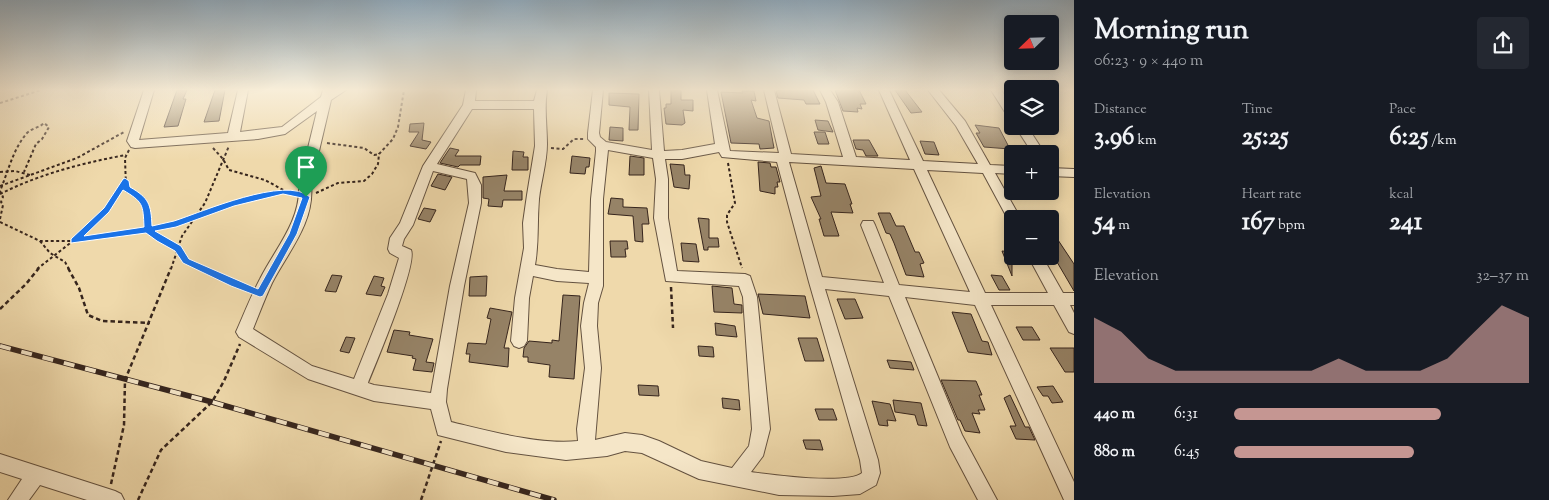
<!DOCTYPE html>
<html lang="en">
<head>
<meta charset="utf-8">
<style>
	body { margin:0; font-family:"Sorts Mill Goudy",serif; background:#242831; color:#f1f3f6; height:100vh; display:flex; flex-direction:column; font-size:19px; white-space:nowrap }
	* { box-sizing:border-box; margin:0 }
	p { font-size:16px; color:#9ea1a6 }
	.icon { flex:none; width:28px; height:28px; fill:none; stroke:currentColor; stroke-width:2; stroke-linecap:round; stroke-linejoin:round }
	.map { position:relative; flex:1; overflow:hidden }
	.panel { display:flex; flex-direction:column; background:#171b24; width:475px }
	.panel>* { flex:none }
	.needle { width:32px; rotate:247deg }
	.tools { position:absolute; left:1004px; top:15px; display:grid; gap:10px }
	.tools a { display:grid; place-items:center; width:55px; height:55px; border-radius:5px; background:#171b24; box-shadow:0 2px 12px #0003; font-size:25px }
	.pin { position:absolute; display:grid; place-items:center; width:42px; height:42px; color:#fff; margin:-51px -21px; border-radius:50% 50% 50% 0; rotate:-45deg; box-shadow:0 0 5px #0007 }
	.pin .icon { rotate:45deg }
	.round { display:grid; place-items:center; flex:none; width:52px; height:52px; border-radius:5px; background:#242831 }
	.head { display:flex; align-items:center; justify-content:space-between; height:85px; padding:0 20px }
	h1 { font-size:28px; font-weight:700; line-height:38px }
	.figures { display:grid; grid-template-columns:repeat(3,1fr); gap:8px; height:85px; padding:5px 20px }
	.figures div { display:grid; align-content:center }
	.figures b { font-size:25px; font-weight:700 }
	.figures small { font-size:14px; font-weight:400 }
	.figures p { font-size:14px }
	.chart { height:140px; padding:10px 20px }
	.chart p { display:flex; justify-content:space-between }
	.chart svg { width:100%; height:90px; margin-top:5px; fill:#c59692; opacity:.7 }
	ul { padding:0 20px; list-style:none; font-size:16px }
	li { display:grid; grid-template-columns:80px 60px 1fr; align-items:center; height:38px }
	li i { height:12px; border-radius:6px; background:#c59692 }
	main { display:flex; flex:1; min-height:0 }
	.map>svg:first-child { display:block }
</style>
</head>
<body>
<main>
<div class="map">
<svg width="1074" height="500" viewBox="0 0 1074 500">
	<rect width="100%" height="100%" fill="#efd9ab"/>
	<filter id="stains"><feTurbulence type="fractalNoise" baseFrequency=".004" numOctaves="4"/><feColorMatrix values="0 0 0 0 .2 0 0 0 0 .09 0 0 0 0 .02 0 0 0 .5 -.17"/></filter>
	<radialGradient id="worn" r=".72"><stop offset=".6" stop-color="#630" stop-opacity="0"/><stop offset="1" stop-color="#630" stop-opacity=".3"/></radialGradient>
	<g fill="#968367" stroke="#36251d">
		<polygon points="177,90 187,90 183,99 186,99 178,126 164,127"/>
		<polygon points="215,90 225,90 219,121 204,122"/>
		<polygon points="671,90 681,90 681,100 693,100 693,111 683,110 685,123 682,125 666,124 664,108 666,108 666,104 671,104"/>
		<polygon points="782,90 813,90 820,104 806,104 804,100 778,98 776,91"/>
		<polygon points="835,90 859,90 866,104 860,104 862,109 857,108 858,112 843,111"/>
		<polygon points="895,90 905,90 922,112 911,113"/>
		<polygon points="742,91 754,91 756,101 751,100 757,118 769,121 774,148 760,149 759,144 731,143 721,92 743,93"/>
		<polygon points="609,93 639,94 638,130 629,130 630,107 609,105"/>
		<polygon points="815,120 828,121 833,132 818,130"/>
		<polygon points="410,124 424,123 422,140 431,142 426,149 410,146 419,132 409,132"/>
		<polygon points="975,125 999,128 1010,149 984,147 976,133 980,133"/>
		<polygon points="610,127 623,128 623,141 609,140"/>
		<polygon points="814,132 825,132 829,144 818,144"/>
		<polygon points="853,140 869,140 878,156 866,156 863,150 856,149"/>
		<polygon points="920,141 934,142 939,155 925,154"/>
		<polygon points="450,148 459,150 455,156 481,156 480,165 460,165 458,167 440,163"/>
		<polygon points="513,151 524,152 523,157 528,157 528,170 512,170"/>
		<polygon points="572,156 590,158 589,167 586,167 585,174 570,173"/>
		<polygon points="630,156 644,158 644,175 629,175"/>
		<polygon points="758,162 770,163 771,167 776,167 780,182 777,182 778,187 775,187 775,194 760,191"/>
		<polygon points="670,164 684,165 685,175 690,175 689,189 674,187"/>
		<polygon points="821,166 826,183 845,184 852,204 850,204 853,213 831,212 839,236 824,236 819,219 821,219 811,197 821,196 814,168"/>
		<polygon points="438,174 452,177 445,190 431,186"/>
		<polygon points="507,175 504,191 522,191 522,200 503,200 502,207 488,206 489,199 483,198 483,177"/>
		<polygon points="611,198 623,199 623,207 647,208 649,224 642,224 643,242 635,241 633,216 608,214"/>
		<polygon points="424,208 436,210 430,222 418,219"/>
		<polygon points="878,213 890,213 896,226 904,226 915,252 919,252 924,263 920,264 924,277 906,275 894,243 890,234 886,233"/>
		<polygon points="698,218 709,219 709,238 718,238 719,247 708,247 708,250 704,250"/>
		<polygon points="1050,228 1074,264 1074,291 1050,250"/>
		<polygon points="610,241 627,241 628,249 625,249 626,257 611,257"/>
		<polygon points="681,243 696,244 699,262 683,261"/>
		<polygon points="1002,251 1012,252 1012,276"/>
		<polygon points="332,275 342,276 336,292 325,291"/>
		<polygon points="991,275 1002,276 1010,290 999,290"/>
		<polygon points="374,276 384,278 381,286 385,287 381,296 366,294"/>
		<polygon points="487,276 486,296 469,296 470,277"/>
		<polygon points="712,286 732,288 734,304 742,305 742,313 714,312"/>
		<polygon points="758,294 805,296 810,318 763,314"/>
		<polygon points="563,295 580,296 574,379 549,377 550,365 528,362 528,357 523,357 524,348 529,341 552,343 552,340 559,341"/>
		<polygon points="837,299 855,299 863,318 845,319"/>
		<polygon points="490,308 512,312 504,348 509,348 508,367 469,362 470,354 466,354 468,343 486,344 491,319 487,318"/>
		<polygon points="952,312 971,314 982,341 988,342 992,355 968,352"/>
		<polygon points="715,323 735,326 737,337 716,335"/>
		<polygon points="1016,327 1032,327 1040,340 1023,340"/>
		<polygon points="394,330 410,332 409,335 433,339 426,362 434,363 432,372 413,370 416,359 412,358 413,356 387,352"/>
		<polygon points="346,337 355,338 349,353 340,351"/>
		<polygon points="798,338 817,338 824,361 805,361"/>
		<polygon points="698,346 713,347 714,357 699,356"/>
		<polygon points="1050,348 1074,348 1074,372 1065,372"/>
		<polygon points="887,360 911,362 914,370 890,368"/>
		<polygon points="941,380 976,381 982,395 979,395 985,410 978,410 980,414 972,413 980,433 965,431 960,420 958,420"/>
		<polygon points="638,385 658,386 659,396 639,395"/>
		<polygon points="1053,386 1063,402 1052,403 1048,396 1043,396 1037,387"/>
		<polygon points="1010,395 1025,427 1029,427 1035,440 1016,439 1010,426 1016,426 1004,398"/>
		<polygon points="722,398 739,400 740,410 723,408"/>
		<polygon points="893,400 921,403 927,426 918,425 915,415 895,412"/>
		<polygon points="872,401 890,404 896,421 887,420 888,426 879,425"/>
		<polygon points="815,409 833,409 837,420 819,420"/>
		<polygon points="803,440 820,440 823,450 806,449"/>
	</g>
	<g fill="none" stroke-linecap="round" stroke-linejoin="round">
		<defs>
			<g id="minor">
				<path d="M144 90H154L139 140 228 133 238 90H248L240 132 282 127 321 97 323 90H346L331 100 311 185C315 222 288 252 272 283 265 298 259 314 253 329L312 366 354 379 388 294 399 258 390 253 388 249 390 238 400 223 423 166 463 105 466 90H476L475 101H534L537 90H547C544 109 547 126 547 144 547 162 541 181 539 199 537 221 539 243 535 265L557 269 589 272 591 199 596 151V147L588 139V133L593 90H603L599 133 600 137 606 142 652 150 649 90H659L664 151 682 150 715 144 707 90H717L730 151 779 153 764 90H774L791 154 843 157 826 102 820 90H830L838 102 856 157 910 160 879 90H889L923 161 978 164 956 126 928 90H939L965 121 990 165 1012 166V174L995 173 1021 219H1012V223H1010L983 173 927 170 985 293H1048L1028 256H1042L1063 293H1074V305H1070L1074 313V334L1069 332 1054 305H991L1074 482V500H1064L975 305 905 297 962 435 997 500H978L950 447 889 296 825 289 878 460 880 473 876 485 860 494 833 496 779 495 699 479 642 453 625 451 607 456 566 460 506 452 438 435 431 409 374 401 308 379 239 337 236 332C244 314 251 296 260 279 275 249 301 221 299 185L317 111 285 134 258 139 135 148 131 147 127 141ZM472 109H534L535 146 527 195 523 223 524 248 515 298 511 341 514 346 519 348 524 346 527 341 529 298 533 276 557 281 589 283 584 303 581 326 585 368 577 429 578 441C539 445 489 431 451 422L446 402 447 389 464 286 481 203V185L475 173 437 164ZM608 150 653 158 656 179 654 218 666 281 739 286 743 297 752 429 749 446 732 468 701 461 659 441 642 435 625 433 595 440 601 368 597 326 598 303 603 286V199ZM719 152 722 157 777 162 809 282 860 460 862 473C847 485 771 475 751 472L763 456 770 429 757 297 750 276 745 274 677 271 668 218V179L665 159H682ZM789 162 914 169 970 292 899 285 875 225 873 221H863L861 225 884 283 822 277ZM433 171 467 179 469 203 450 286 431 393 374 385 368 383C376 363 418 264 411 250L402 246 404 239 413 225Z"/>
				<polygon points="991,90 1001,90 1012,106 1012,118 1008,117"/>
				<polygon points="1015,126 1027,126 1045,154 1033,154"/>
				<polygon points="1050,168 1074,169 1074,177 1050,176"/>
				<polygon points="0,454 115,491 121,494 124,500 87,500 40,485 29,500 8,500 22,479 0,472"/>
			</g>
		</defs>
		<use href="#minor" stroke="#645240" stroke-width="2"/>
		<g stroke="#36251d" stroke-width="2" stroke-dasharray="3 2.5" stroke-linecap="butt">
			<polyline points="0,103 41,90"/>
			<polyline points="327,143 364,148 374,155 379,154"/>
			<polyline points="213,148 223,159 229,170 265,180 285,191"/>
			<polyline points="551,148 563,149 574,139 584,139"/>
			<polyline points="129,150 125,158 126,188 138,197 144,205 148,229 159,239 178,248 186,261 202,269"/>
			<polyline points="728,163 735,203 727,215 727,222 742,268"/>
			<polyline points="0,172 15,171 30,175"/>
			<polyline points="0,186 77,158 124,132"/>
			<polyline points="316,193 338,183 364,181 372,174 378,164 379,154 393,139 398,127 404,90"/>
			<path d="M0 194C40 174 82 163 126 155"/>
			<path d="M0 219 3 205 1 202 3 197 0 191C8 172 13 149 27 133 32 128 39 128 44 123L49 127 42 139 36 144 24 172"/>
			<polyline points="0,222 40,241 74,241 173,225 233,203 283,192 295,193"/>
			<polyline points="40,241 50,253 65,262 69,269"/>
			<polyline points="37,269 87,230 107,210 125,181"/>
			<polyline points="171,269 182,236 205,203 229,146"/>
		</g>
		<g stroke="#36251d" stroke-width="2.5" stroke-dasharray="4.5 3" stroke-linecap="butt">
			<polyline points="68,268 79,288 88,315 102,321 150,323"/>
			<polyline points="200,268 234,284 249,288"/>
			<polyline points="671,287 673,328"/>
			<polyline points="0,309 26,284 39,268"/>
			<polyline points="111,484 124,425 125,380 171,268"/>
			<polyline points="138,500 161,450 212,402 224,381 240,344"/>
			<polyline points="421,500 441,441"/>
		</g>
		<use href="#minor" fill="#f5e6c8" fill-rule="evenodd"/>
		<defs>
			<polyline id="rail" points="0,346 212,402 554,500"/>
		</defs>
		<use href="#rail" stroke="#36251d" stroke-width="5.5"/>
		<use href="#rail" stroke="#f5e6c8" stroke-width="4" stroke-dasharray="11" stroke-linecap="butt"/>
	</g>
	<linearGradient id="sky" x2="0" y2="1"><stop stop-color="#91aabc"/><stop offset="0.56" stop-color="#f8eed9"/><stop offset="1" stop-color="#f8eed9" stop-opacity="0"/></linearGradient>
	<rect width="1074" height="160" fill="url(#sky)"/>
	<path fill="#1a73e8" stroke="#fff" fill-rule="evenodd" d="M125 178 129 181 130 187C149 198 151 204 152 226 159 224 167 223 174 221 202 212 286 175 310 197L297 234 263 296 260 297 231 286 183 263 175 251 157 241 146 233 71 243V239L104 208 123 179ZM123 190C143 202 143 204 144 227L84 236 109 212ZM283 194 302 198 289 234 258 289 189 259 181 246 155 231 176 227 234 206Z"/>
	<rect width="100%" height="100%" filter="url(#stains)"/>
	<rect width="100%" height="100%" fill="url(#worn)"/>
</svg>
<div class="tools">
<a><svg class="needle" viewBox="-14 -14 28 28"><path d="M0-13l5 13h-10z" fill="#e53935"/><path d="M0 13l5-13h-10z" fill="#9ea1a6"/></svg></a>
<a><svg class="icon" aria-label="layers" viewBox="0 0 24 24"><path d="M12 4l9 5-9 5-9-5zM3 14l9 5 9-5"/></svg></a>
<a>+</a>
<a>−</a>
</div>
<div class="pin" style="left:306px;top:197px;background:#1e9e55"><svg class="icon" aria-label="arrive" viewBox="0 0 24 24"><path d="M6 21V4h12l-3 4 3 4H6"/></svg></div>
</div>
<section class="panel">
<div class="head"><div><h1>Morning run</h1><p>06:23 · 9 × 440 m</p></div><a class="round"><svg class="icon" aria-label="share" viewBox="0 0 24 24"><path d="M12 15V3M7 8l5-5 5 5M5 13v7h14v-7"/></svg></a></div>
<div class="figures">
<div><p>Distance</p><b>3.96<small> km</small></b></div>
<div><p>Time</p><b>25:25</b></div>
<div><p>Pace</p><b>6:25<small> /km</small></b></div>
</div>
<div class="figures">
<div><p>Elevation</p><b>54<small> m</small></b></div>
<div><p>Heart rate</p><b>167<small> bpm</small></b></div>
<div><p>kcal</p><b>241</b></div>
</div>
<div class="chart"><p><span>Elevation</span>32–37 m</p>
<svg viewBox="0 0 160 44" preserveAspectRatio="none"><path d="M0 44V12L10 19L20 32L30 38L40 38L50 38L60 38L70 38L80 38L90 32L100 38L110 38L120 38L130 32L140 19L150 6L160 12V44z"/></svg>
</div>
<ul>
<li><b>440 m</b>6:31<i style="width:70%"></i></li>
<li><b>880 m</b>6:45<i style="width:61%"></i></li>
</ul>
</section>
</main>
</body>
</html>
